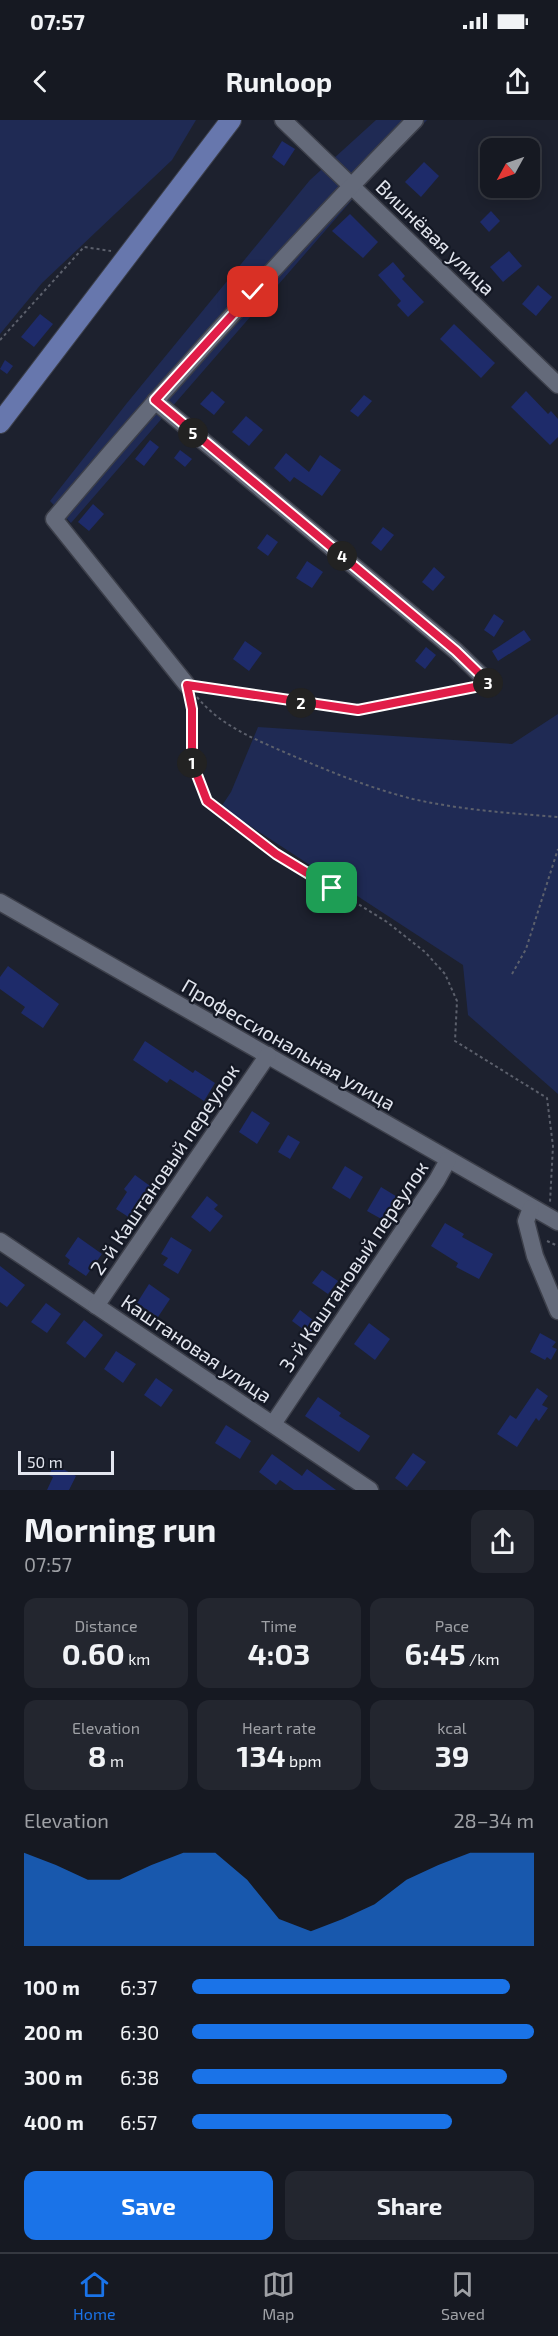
<!DOCTYPE html>
<html lang="en">
<head>
<meta charset="utf-8">
<style>
	body { margin:0; font-family:"Exo 2",sans-serif; background:#23262f; color:#f1f3f6; height:100vh; display:flex; flex-direction:column; font-size:22px; white-space:nowrap }
	* { box-sizing:border-box; margin:0 }
	p { font-size:20px; color:#9ea0a5 }
	.icon { flex:none; width:33px; height:33px; fill:none; stroke:currentColor; stroke-width:2; stroke-linecap:round; stroke-linejoin:round }
	.map { position:relative; height:1370px; overflow:hidden }
	.panel { display:flex; flex-direction:column; background:#161922; flex:1 }
	.panel>* { flex:none }
	.needle { width:39px; rotate:230deg }
	.tools { position:absolute; left:480px; top:18px; display:grid; gap:12px }
	.tools a { display:grid; place-items:center; width:60px; height:60px; border-radius:12px; background:#161922; box-shadow:0 3px 15px #0003,0 0 0 2px #353840; font-size:30px }
	.scale { position:absolute; left:18px; bottom:15px; width:96px; box-sizing:border-box; padding-left:6px; border:3px solid #e2e5ee; border-top:0; font-size:16px; line-height:21px; white-space:nowrap; color:#e2e5ee; -webkit-text-stroke:4px #141824; paint-order:stroke }
	.pin { position:absolute; display:grid; place-items:center; width:51px; height:51px; color:#fff; margin:-26px; border-radius:12px; box-shadow:0 3px 9px #0006 }
	.km { position:absolute; width:30px; height:30px; margin:-15px; border-radius:50%; background:#222; color:#fff; font-size:16px; line-height:30px; text-align:center }
	.round { display:grid; place-items:center; flex:none; width:63px; height:63px; border-radius:12px; background:#23262f }
	.headline { display:flex; align-items:center; justify-content:space-between; height:102px; padding:0 24px }
	h1 { font-size:33px; font-weight:700; line-height:45px }
	.stats { display:grid; grid-template-columns:repeat(3,1fr); gap:9px; height:102px; padding:6px 24px }
	.stats div { display:grid; align-content:center; border-radius:12px; background:#23262f; text-align:center }
	.stats b { font-size:30px; font-weight:700 }
	.stats small { font-size:16px; font-weight:400 }
	.stats p { font-size:16px }
	.chart { height:168px; padding:12px 24px }
	.chart p { display:flex; justify-content:space-between }
	.chart svg { width:100%; height:108px; margin-top:6px; fill:#1a73e8; opacity:.7 }
	.button { display:flex; gap:12px; margin-top:auto; padding:12px 24px }
	.button a { flex:1; height:69px; border-radius:12px; background:#1a73e8; color:#fff; font-size:24px; font-weight:700; line-height:69px; text-align:center }
	.button a+a { background:#23262f; color:#f1f3f6 }
	ul { padding:0 24px; list-style:none; font-size:20px }
	li { display:grid; grid-template-columns:96px 72px 1fr; align-items:center; height:45px }
	li i { height:15px; border-radius:8px; background:#1a73e8 }
	.status { display:flex; justify-content:space-between; align-items:center; height:42px; padding:0 30px; background:#161922; direction:ltr }
	.status svg { height:16px; fill:currentColor }
	header { display:flex; justify-content:space-between; align-items:center; height:78px; padding:0 24px; background:#161922; font-size:27px; font-weight:700 }
	.tab-bar { display:flex; justify-content:space-around; align-items:center; height:84px; border-top:2px solid #353840; background:#161922; font-size:16px; color:#9ea0a5 }
	.tab-bar a { display:grid; justify-items:center; gap:3px }
	.tab-bar .active { color:#1a73e8 }
	.map>svg:first-child { display:block }
</style>
</head>
<body>
<div class="status"><b>07:57</b><svg viewBox="0 0 49 12"><path d="M0 12V9h3v3zM5 12V6h3v6zM10 12V3h3v9zM15 12V0h3v12zM26 1h20v11H26zM47 4h2v5h-2z"/></svg></div>
<header><svg class="icon" aria-label="back" viewBox="0 0 24 24"><path d="M15 5l-7 7 7 7"/></svg>Runloop<svg class="icon" aria-label="share" viewBox="0 0 24 24"><path d="M12 15V3M7 8l5-5 5 5M5 13v7h14v-7"/></svg></header>
<div class="map">
<svg width="558" height="1370" viewBox="0 0 558 1370">
	<rect width="100%" height="100%" fill="#1d212e"/>
	<g fill="#1f2a54">
		<polygon points="0,0 196,0 172,40 42,163 0,214"/>
		<polygon points="376,0 427,0 378,50 71,403 50,381 127,283 310,60"/>
		<polygon points="558,594 558,974 468,895 463,845 221,687 231,672 258,607 512,624"/>
	</g>
	<g fill="#1e2b6a">
		<polygon points="282,21 295,29 284,46 272,37"/>
		<polygon points="424,42 439,56 421,77 405,62"/>
		<polygon points="491,91 500,101 489,112 480,102"/>
		<polygon points="350,94 378,122 363,138 332,111"/>
		<polygon points="509,131 522,146 503,162 490,147"/>
		<polygon points="393,142 405,156 402,159 424,182 408,197 397,185 401,181 378,155"/>
		<polygon points="538,165 552,177 536,196 522,184"/>
		<polygon points="40,194 53,204 34,227 21,217"/>
		<polygon points="454,204 495,243 481,258 440,219"/>
		<polygon points="5,240 13,246 7,254 0,249"/>
		<polygon points="212,271 225,282 214,295 200,284"/>
		<polygon points="526,271 548,294 551,291 558,299 558,317 550,325 511,287"/>
		<polygon points="364,275 372,281 358,297 350,291"/>
		<polygon points="246,296 263,310 249,326 232,312"/>
		<polygon points="150,320 159,327 144,346 135,339"/>
		<polygon points="180,330 192,339 185,347 174,338"/>
		<polygon points="286,333 309,352 320,335 341,350 322,376 294,357 290,362 274,348"/>
		<polygon points="93,384 104,394 89,411 78,402"/>
		<polygon points="383,407 394,415 381,431 371,423"/>
		<polygon points="267,414 278,422 268,436 257,428"/>
		<polygon points="307,441 323,452 312,468 296,458"/>
		<polygon points="434,447 445,457 433,471 422,462"/>
		<polygon points="494,494 504,501 494,517 484,510"/>
		<polygon points="524,510 531,520 498,541 492,531"/>
		<polygon points="245,521 262,533 249,551 233,539"/>
		<polygon points="426,527 436,535 425,549 415,541"/>
		<polygon points="8,846 59,884 43,908 21,893 25,887 0,869 0,857"/>
		<polygon points="145,921 193,953 195,950 215,963 204,981 170,959 167,963 133,940"/>
		<polygon points="252,991 270,1003 257,1024 239,1012"/>
		<polygon points="288,1015 300,1022 290,1039 278,1032"/>
		<polygon points="345,1046 363,1057 350,1079 332,1068"/>
		<polygon points="135,1055 150,1066 130,1098 116,1089 127,1072 124,1069"/>
		<polygon points="381,1067 399,1078 385,1101 367,1091"/>
		<polygon points="207,1076 218,1085 214,1089 223,1096 210,1112 191,1097"/>
		<polygon points="445,1103 464,1114 462,1117 493,1134 479,1159 456,1147 458,1143 431,1126"/>
		<polygon points="78,1117 102,1134 86,1156 68,1144 70,1140 65,1136"/>
		<polygon points="171,1117 192,1130 178,1154 163,1145 168,1138 161,1134"/>
		<polygon points="0,1146 25,1165 7,1187 0,1182"/>
		<polygon points="322,1150 338,1161 328,1174 312,1163"/>
		<polygon points="149,1164 170,1179 158,1197 137,1183"/>
		<polygon points="46,1183 61,1194 47,1213 31,1202"/>
		<polygon points="300,1190 322,1207 315,1218 292,1201"/>
		<polygon points="84,1200 103,1215 85,1238 66,1223"/>
		<polygon points="369,1203 390,1219 375,1240 354,1224"/>
		<polygon points="540,1213 556,1222 552,1227 557,1229 551,1240 547,1237 545,1240 530,1232"/>
		<polygon points="116,1231 136,1244 123,1263 104,1249"/>
		<polygon points="156,1258 173,1270 161,1287 144,1275"/>
		<polygon points="537,1268 548,1276 542,1285 548,1288 539,1301 536,1298 517,1327 497,1314 510,1295 516,1299"/>
		<polygon points="318,1277 341,1293 339,1296 370,1316 359,1332 305,1296"/>
		<polygon points="226,1305 251,1321 240,1339 215,1323"/>
		<polygon points="413,1333 426,1342 407,1367 395,1358"/>
		<polygon points="272,1334 302,1356 307,1349 336,1370 294,1370 280,1360 276,1365 259,1352"/>
		<polygon points="54,1344 76,1356 69,1370 47,1370 53,1357 49,1355"/>
	</g>
	<g fill="none" stroke-linecap="round" stroke-linejoin="round">
		<defs>
			<g id="minor">
				<polyline points="283,0 558,265"/>
				<polyline points="155,281 456,531 490,564"/>
				<path d="M187 565 54 399C170 262 289 129 415 0"/>
				<polyline points="0,782 558,1102"/>
				<polyline points="531,1088 526,1101 535,1136 558,1191"/>
				<polyline points="0,1121 370,1370"/>
				<polyline points="96,1186 268,935"/>
				<polyline points="273,1304 437,1060 448,1040"/>
			</g>
			<polyline id="major" points="0,303 231,0"/>
		</defs>
		<use href="#minor" stroke="#3c3f4a" stroke-width="19"/>
		<use href="#major" stroke="#3c3f4a" stroke-width="22"/>
		<g stroke="#5c606c" stroke-width="2" stroke-dasharray="3 3" stroke-linecap="butt">
			<polyline points="0,220 84,127 111,131"/>
			<polyline points="200,568 358,590 472,568"/>
			<path d="M197 577C220 605 252 618 284 632 326 650 369 668 413 679 461 690 509 693 558 697"/>
			<polyline points="190,580 192,642 207,681 276,733 387,802 425,832 445,854 457,881 455,921 547,978 553,1026 550,1082"/>
			<polyline points="512,854 526,829 558,729"/>
			<polyline points="547,1121 558,1126"/>
		</g>
		<use href="#minor" stroke="#646a7a" stroke-width="16"/>
		<use href="#major" stroke="#6777ad" stroke-width="20"/>
	</g>
	<g fill="none" stroke-linecap="round" stroke-linejoin="round">
		<defs>
			<polyline id="route" points="253,172 155,280 456,531 490,564 358,590 187,565 192,589 192,642 207,681 276,734 332,768"/>
		</defs>
		<use href="#route" stroke="#fff" stroke-width="12"/>
		<use href="#route" stroke="#e11d48" stroke-width="8"/>
	</g>
	<g text-anchor="middle" dominant-baseline="central" stroke-width="4.5" stroke-linejoin="round" paint-order="stroke">
		<g font-size="20" fill="#e2e5ee" stroke="#141824">
			<text transform="translate(436 117) rotate(44)">Вишнёвая улица</text>
			<text transform="translate(289 924) rotate(30)">Профессиональная улица</text>
			<text transform="translate(164 1049) rotate(-56)">2-й Каштановый переулок</text>
			<text transform="translate(353 1146) rotate(-56)">3-й Каштановый переулок</text>
			<text transform="translate(197 1228) rotate(34)">Каштановая улица</text>
		</g>
	</g>
</svg>
<div class="tools">
<a><svg class="needle" viewBox="-14 -14 28 28"><path d="M0-13l5 13h-10z" fill="#e53935"/><path d="M0 13l5-13h-10z" fill="#9ea0a5"/></svg></a>
</div>
<div class="scale">50 m</div>
<div class="pin" style="left:332px;top:768px;background:#1e9e55"><svg class="icon" aria-label="arrive" viewBox="0 0 24 24"><path d="M6 21V4h12l-3 4 3 4H6"/></svg></div>
<div class="pin" style="left:253px;top:172px;background:#d93025"><svg class="icon" aria-label="check" viewBox="0 0 24 24"><path d="M5 12l5 5 9-10"/></svg></div>
<b class="km" style="left:192px;top:643px">1</b>
<b class="km" style="left:301px;top:583px">2</b>
<b class="km" style="left:488px;top:563px">3</b>
<b class="km" style="left:342px;top:436px">4</b>
<b class="km" style="left:193px;top:313px">5</b>
</div>
<section class="panel">
<div class="headline"><div><h1>Morning run</h1><p>07:57</p></div><a class="round"><svg class="icon" aria-label="share" viewBox="0 0 24 24"><path d="M12 15V3M7 8l5-5 5 5M5 13v7h14v-7"/></svg></a></div>
<div class="stats">
<div><p>Distance</p><b>0.60<small> km</small></b></div>
<div><p>Time</p><b>4:03</b></div>
<div><p>Pace</p><b>6:45<small> /km</small></b></div>
</div>
<div class="stats">
<div><p>Elevation</p><b>8<small> m</small></b></div>
<div><p>Heart rate</p><b>134<small> bpm</small></b></div>
<div><p>kcal</p><b>39</b></div>
</div>
<div class="chart"><p><span>Elevation</span>28–34 m</p>
<svg viewBox="0 0 160 44" preserveAspectRatio="none"><path d="M0 44V6L10 11L20 17L30 17L40 11L50 6L60 6L70 17L80 33L90 38L100 33L110 27L120 17L130 11L140 6L150 6L160 6V44z"/></svg>
</div>
<ul>
<li><b>100 m</b>6:37<i style="width:93%"></i></li>
<li><b>200 m</b>6:30<i style="width:100%"></i></li>
<li><b>300 m</b>6:38<i style="width:92%"></i></li>
<li><b>400 m</b>6:57<i style="width:76%"></i></li>
</ul>
<div class="button"><a>Save</a><a>Share</a></div>
</section>
<nav class="tab-bar">
<a class="active"><svg class="icon" aria-label="home" viewBox="0 0 24 24"><path d="M3 11l9-7 9 7M6 9v11h12V9"/></svg>Home</a>
<a><svg class="icon" aria-label="map" viewBox="0 0 24 24"><path d="M3 6l6-2 6 2 6-2v14l-6 2-6-2-6 2zM9 4v14M15 6v14"/></svg>Map</a>
<a><svg class="icon" aria-label="saved" viewBox="0 0 24 24"><path d="M7 4h10v16l-5-4-5 4z"/></svg>Saved</a>
</nav>
</body>
</html>
